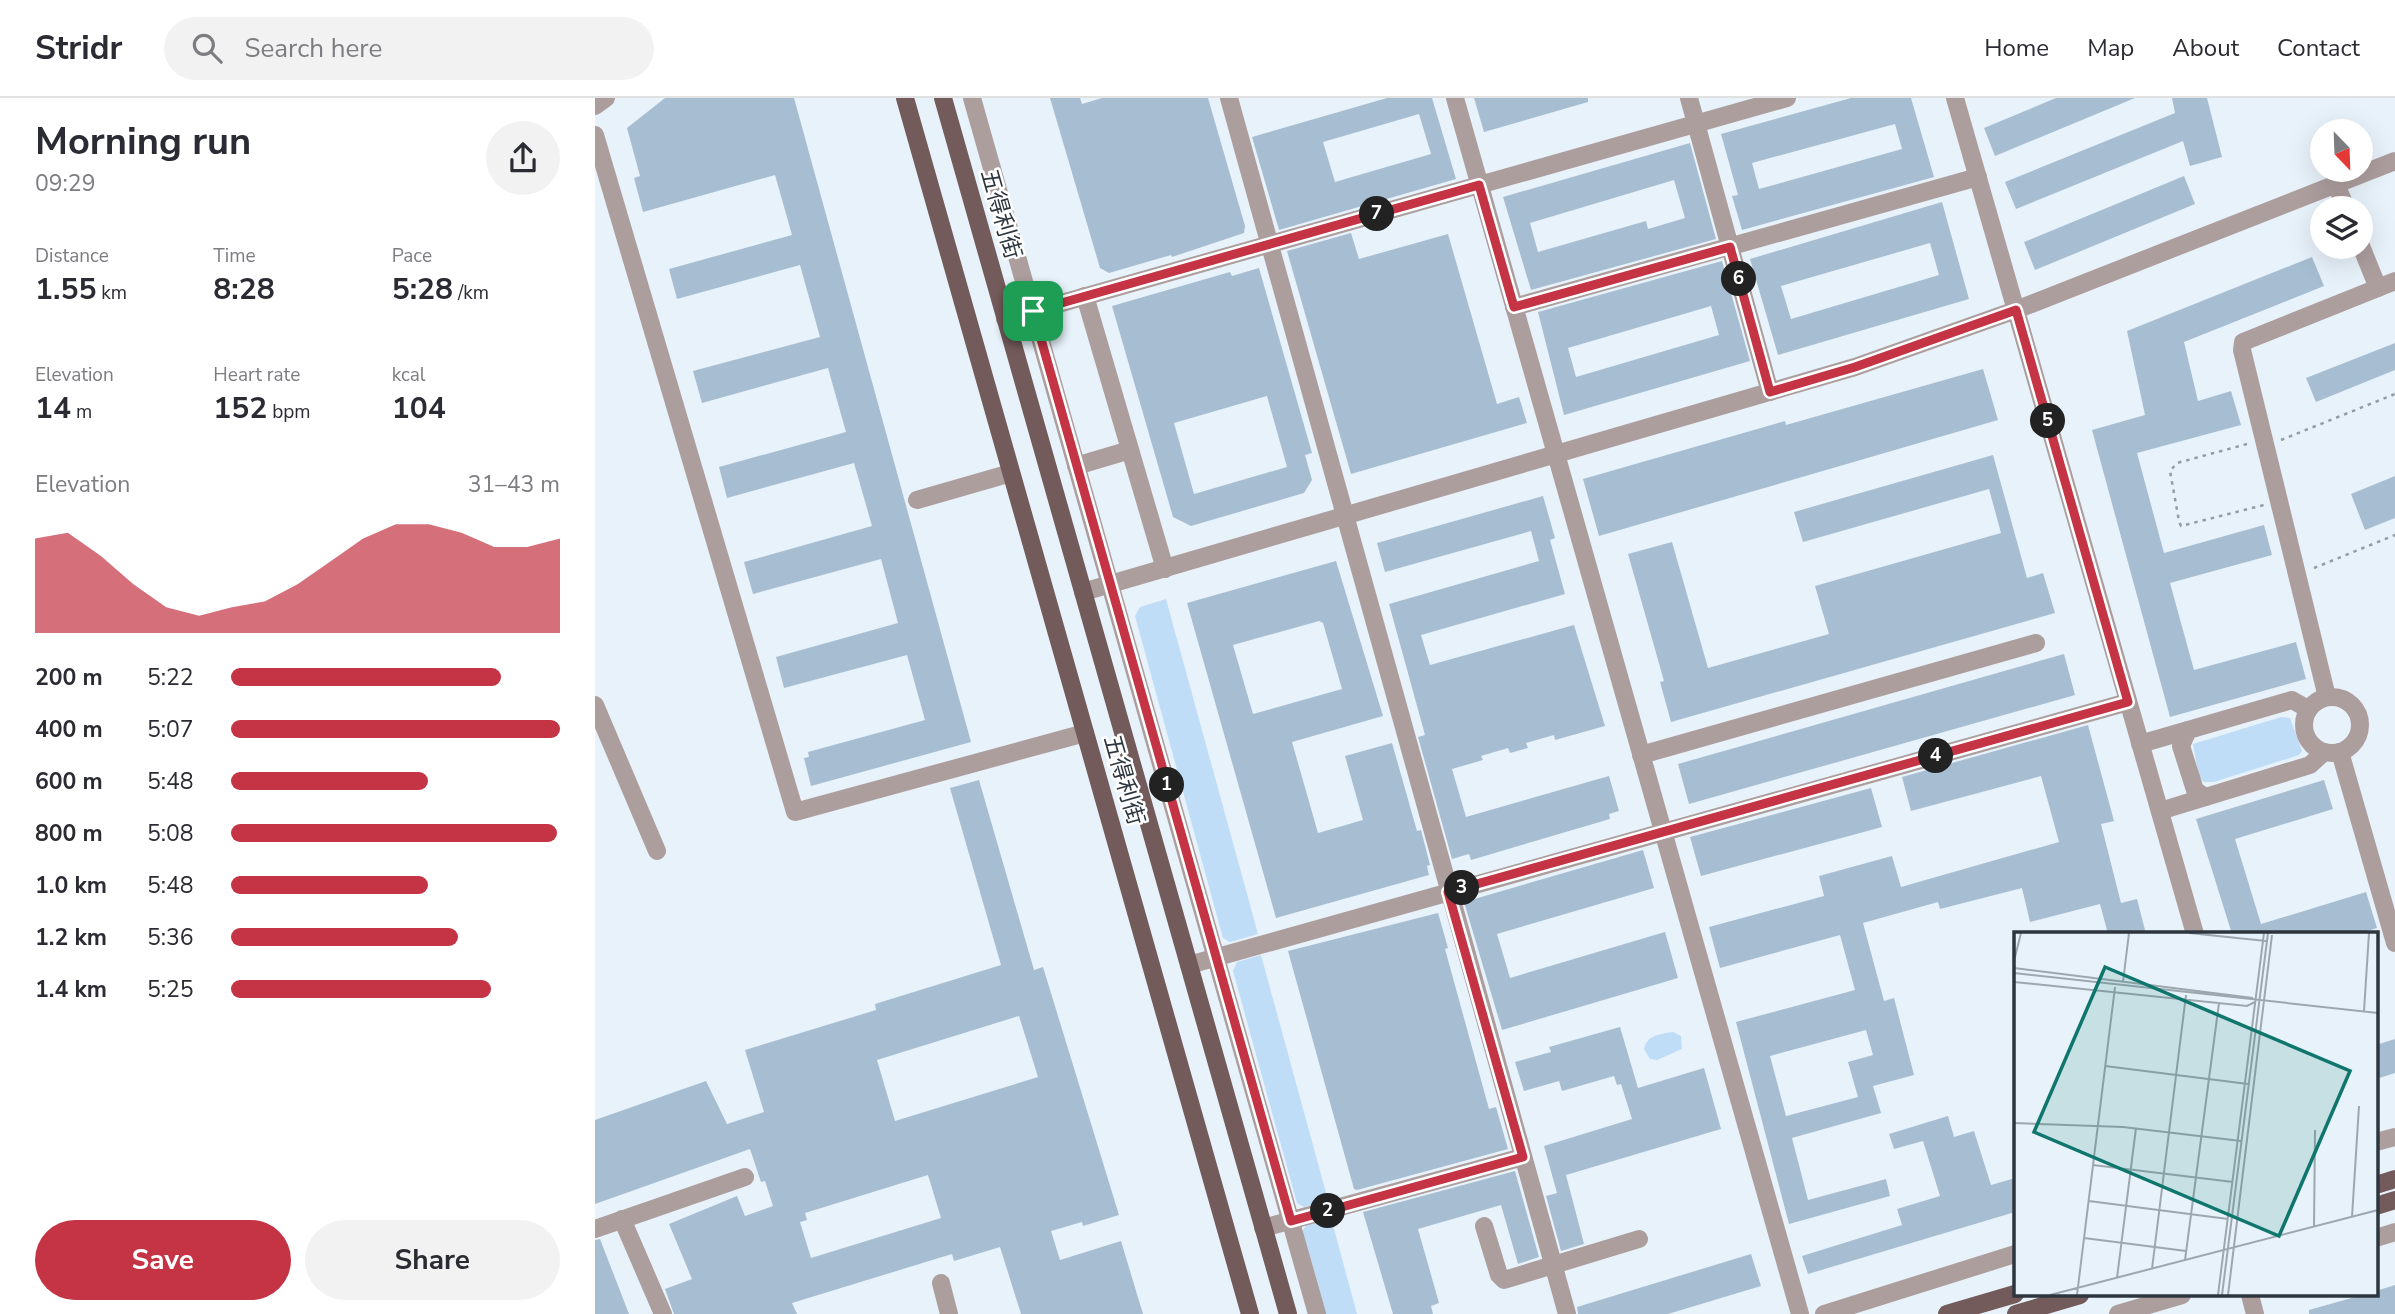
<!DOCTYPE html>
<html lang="en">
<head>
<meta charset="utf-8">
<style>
	body { margin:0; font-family:"Nunito Sans","Noto Sans SC",sans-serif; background:#f2f2f3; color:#2b2b33; height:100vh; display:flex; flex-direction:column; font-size:26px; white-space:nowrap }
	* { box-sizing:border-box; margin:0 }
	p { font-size:23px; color:#7c7c81 }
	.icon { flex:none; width:38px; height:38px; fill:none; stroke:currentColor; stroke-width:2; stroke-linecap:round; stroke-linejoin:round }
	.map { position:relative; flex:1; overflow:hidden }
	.sheet { display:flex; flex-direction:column; background:#fff; width:595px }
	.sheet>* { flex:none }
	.needle { width:46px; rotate:157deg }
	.tools { position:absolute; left:1715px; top:21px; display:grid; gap:14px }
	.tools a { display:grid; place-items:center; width:63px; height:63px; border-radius:50%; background:#fff; box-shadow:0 7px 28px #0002; font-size:35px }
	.pin { position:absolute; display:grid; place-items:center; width:60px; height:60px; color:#fff; margin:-30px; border-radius:14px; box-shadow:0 4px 10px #0006 }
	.km { position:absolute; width:35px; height:35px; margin:-18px; border-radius:50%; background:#222; color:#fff; font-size:19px; line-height:35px; text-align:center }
	.round { display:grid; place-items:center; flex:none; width:74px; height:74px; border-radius:37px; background:#f2f2f3 }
	.head { display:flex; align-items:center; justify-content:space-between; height:119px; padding:0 35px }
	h1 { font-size:38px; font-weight:700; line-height:52px }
	.metrics { display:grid; grid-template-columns:repeat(3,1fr); gap:10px; height:119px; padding:7px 35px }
	.metrics div { display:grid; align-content:center }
	.metrics b { font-size:30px; font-weight:700 }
	.metrics small { font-size:19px; font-weight:400 }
	.metrics p { font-size:19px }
	.chart { height:196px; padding:14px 35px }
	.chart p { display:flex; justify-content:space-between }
	.chart svg { width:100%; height:126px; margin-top:7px; fill:#c43444; opacity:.7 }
	.button { display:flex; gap:14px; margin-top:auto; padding:14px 35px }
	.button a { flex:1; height:80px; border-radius:42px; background:#c43444; color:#fff; font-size:28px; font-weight:700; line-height:80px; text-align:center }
	.button a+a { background:#f2f2f3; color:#2b2b33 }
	ul { padding:0 35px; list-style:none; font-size:23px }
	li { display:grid; grid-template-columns:112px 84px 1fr; align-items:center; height:52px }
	li i { height:18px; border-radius:9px; background:#c43444 }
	header { display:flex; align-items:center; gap:42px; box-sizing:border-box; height:98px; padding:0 35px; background:#fff; border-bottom:2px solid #e1e1e2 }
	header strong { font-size:33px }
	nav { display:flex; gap:38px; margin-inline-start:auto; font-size:24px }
	.search { width:490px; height:63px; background:#f2f2f3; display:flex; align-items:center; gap:18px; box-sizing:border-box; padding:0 24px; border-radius:38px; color:#7c7c81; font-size:26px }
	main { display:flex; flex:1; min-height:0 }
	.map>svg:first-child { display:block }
</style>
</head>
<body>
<header>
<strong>Stridr</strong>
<div class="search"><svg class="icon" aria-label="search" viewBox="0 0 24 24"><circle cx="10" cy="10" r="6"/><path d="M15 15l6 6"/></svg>Search here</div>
<nav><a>Home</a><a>Map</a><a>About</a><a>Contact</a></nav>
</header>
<main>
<section class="sheet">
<div class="head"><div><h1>Morning run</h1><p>09:29</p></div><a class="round"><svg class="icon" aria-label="share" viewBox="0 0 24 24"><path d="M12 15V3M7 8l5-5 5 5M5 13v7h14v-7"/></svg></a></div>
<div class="metrics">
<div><p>Distance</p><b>1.55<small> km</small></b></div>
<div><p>Time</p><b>8:28</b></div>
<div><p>Pace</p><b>5:28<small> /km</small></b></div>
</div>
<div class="metrics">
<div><p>Elevation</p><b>14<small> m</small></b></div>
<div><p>Heart rate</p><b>152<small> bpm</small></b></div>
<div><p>kcal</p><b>104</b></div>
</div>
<div class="chart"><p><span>Elevation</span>31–43 m</p>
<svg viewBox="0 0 160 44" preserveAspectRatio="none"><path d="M0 44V11L10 9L20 17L30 27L40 35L50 38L60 35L70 33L80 27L90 19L100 11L110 6L120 6L130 9L140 14L150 14L160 11V44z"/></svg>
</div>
<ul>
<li><b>200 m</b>5:22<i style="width:82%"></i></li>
<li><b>400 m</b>5:07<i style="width:100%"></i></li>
<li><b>600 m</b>5:48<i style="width:60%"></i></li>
<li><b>800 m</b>5:08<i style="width:99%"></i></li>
<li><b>1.0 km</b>5:48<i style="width:60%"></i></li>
<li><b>1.2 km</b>5:36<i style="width:69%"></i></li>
<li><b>1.4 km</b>5:25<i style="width:79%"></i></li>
</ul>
<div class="button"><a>Save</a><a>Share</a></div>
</section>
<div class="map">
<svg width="1800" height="1216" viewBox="0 0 1800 1216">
	<rect width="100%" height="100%" fill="#e8f2fa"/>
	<g fill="#c0ddf8">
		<polygon points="571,501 663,836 635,844 628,840 540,518 545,509"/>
		<polygon points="1686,619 1695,620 1707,653 1704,657 1619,684 1609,684 1604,679 1598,646"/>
		<polygon points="666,857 733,1102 709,1109 702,1105 638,873 642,864"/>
		<path d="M1078 934 1086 938 1087 951 1062 962 1055 961 1049 951C1052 937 1065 936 1078 934Z"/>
		<polygon points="736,1120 762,1216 730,1216 707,1134 711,1127"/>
	</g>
	<g fill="#a7bed2" fill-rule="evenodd">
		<polygon points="70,0 199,0 376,644 216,688 209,660 214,659 213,654 330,622 312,557 189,590 181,559 303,525 286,461 158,496 149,464 277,428 259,365 132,400 124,369 251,334 233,270 107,305 98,273 225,239 205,167 82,201 74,171 197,137 180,77 48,114 39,80 45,78 32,30"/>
		<polygon points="455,0 485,0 487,6 507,0 613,0 650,128 649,135 577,159 576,157 514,175 505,170"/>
		<path d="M792 0H837L861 81 684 132 657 39ZM824 16 836 56 740 84 728 44Z"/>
		<polygon points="879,0 993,0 993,4 889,34"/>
		<path d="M1256 0H1316L1339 79 1147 132 1137 98 1143 97 1126 36ZM1300 26 1307 51 1164 91 1157 65Z"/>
		<polygon points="1461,0 1540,0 1400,58 1389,30"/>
		<polygon points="1577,0 1612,0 1627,59 1595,68 1588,43 1421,111 1410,84 1580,15"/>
		<path d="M1095 45 1121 141 936 192 908 99ZM1079 82 1090 120 1053 131 1051 123 943 154 935 125Z"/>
		<polygon points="1589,78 1600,106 1440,172 1429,144"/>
		<path d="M1347 104 1374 201 1183 257 1155 161ZM1335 145 1344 177 1196 221 1186 188Z"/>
		<polygon points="756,135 764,161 853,136 902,306 924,299 932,325 756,376 692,153"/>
		<polygon points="1717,159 1729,188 1589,244 1603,303 1636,293 1646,327 1542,355 1569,455 1669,427 1677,457 1575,485 1599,572 1701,544 1711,581 1575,619 1497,332 1550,317 1532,233"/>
		<path d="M1127 163 1155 263 969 317 943 214ZM1116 208 1124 237 981 279 973 250Z"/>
		<path d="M664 170 717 355 710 357 717 382 709 395 596 428 578 419 517 208 635 174 637 178ZM672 298 692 369 599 396 579 325Z"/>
		<polygon points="1800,245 1800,272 1721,304 1711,280"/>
		<polygon points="1388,271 1403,322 1004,438 988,381 1190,323 1191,327"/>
		<polygon points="1398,357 1432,480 1448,475 1460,515 1076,624 1065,584 1069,583 1033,456 1077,444 1113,570 1234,536 1220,488 1406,435 1394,391 1208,444 1199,414"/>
		<polygon points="1800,378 1800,420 1770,432 1756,396"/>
		<polygon points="948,398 960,440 955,442 970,496 826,537 835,567 979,527 1010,628 960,642 959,637 931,645 933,650 915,655 913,650 886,658 888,662 857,671 871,719 1014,678 1024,713 1014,716 1015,721 876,762 874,756 857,761 823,639 830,637 794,506 944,463 936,433 790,474 782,445"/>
		<path d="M741 463 788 618 697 644 723 735 768 722 750 658 797 645 822 733 826 732 835 767 832 768 834 777 681 820 592 505ZM724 523 728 525 747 591 658 616 638 547Z"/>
		<polygon points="1469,556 1480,597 1094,706 1083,666"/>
		<path d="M1493 627 1519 723 1506 726 1526 805 1542 801 1551 836H1513L1505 806 1435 824 1427 790 1345 811 1343 804 1268 825 1289 903 1299 900 1319 977 1278 988 1286 1015 1197 1040 1213 1102 1291 1081 1295 1098 1194 1126 1141 924 1260 892 1245 837 1125 870 1114 829 1229 798 1224 778 1297 758 1306 789 1464 744 1446 678 1316 713 1307 679ZM1271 932 1278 957 1253 964 1263 999 1191 1018 1175 958Z"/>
		<path d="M384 682 439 872 448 869 524 1117 488 1128 487 1124 456 1133 465 1162 526 1143 548 1216H426L405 1149 359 1163 357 1156 197 1205 202 1216H79L70 1191 97 1181 74 1126 142 1098 150 1118 178 1108 170 1083 166 1084 155 1051 0 1106V1022L111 983 132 1026 169 1014 150 952 281 912 280 906 406 867 355 690ZM424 918 443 979 300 1023 282 962ZM333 1077 346 1120 216 1160 205 1124 212 1122 210 1115Z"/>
		<polygon points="1729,682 1738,711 1640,741 1666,826 1771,794 1782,830 1762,836 1637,836 1601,721"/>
		<polygon points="1276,690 1287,729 1106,778 1095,739"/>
		<polygon points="1048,752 1059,790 902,836 915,880 1070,834 1083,880 907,932 869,804"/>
		<polygon points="843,815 853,850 850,851 894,1011 901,1009 913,1051 762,1092 759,1091 693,853"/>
		<polygon points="1025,929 1043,990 1109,970 1126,1031 971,1077 989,1146 966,1153 951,1098 962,1095 949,1048 1037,1021 1026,986 1022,987 1019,978 967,993 964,983 929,993 920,964 956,954 954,949"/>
		<polygon points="1800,941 1800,975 1781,981 1781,947"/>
		<polygon points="1353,1018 1359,1039 1379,1033 1396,1087 1420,1080 1420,1114 1213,1176 1207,1158 1307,1127 1302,1111 1345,1098 1328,1043 1299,1051 1294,1036"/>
		<polygon points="920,1073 944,1159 923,1166 906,1107 823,1131 844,1205 836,1208 838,1216 798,1216 768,1114"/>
		<polygon points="5,1141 34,1216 0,1216 0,1142"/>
		<polygon points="1156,1156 1166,1188 1073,1216 983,1216 982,1209"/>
		<polygon points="1800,1187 1800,1216 1714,1216 1714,1212 1767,1197 1781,1197 1781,1193"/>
	</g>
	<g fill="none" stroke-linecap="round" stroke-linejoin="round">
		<g stroke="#929ca4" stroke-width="2.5" stroke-dasharray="3.5 5" stroke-linecap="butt">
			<polyline points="1686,342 1800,296"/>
			<polyline points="1652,346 1582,365 1575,373 1584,423 1586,428 1669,407"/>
			<polyline points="1719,470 1800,437"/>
		</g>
		<g stroke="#ad9e9e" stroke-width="18">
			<polyline points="377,0 722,1216"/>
			<polyline points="634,0 972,1216"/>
			<polyline points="860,0 1205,1216"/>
			<polyline points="1094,0 1175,294"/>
			<polyline points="1360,0 1600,836"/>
			<polyline points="0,8 11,0"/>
			<polyline points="0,37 200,714 490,635"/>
			<polyline points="1741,86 1751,110"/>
			<polyline points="1766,148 1783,190"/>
			<polyline points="490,198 570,471"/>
			<polyline points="919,209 1383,79"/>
			<polyline points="410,221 1192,0"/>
			<polyline points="481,368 535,352"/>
			<polyline points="322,402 416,375"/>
			<polyline points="488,494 1260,269 1421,212 1800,63"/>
			<circle cx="1737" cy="627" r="28"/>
			<polyline points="1732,599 1647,252 1648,244 1800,183"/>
			<polyline points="0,607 62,753"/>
			<polyline points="1593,632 1586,648 1600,692 1610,699"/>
			<polyline points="1545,646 1697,602 1713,611"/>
			<polyline points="1745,654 1800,845"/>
			<polyline points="1046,657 1441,545"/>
			<polyline points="1565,713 1715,667 1729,654"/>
			<polyline points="594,867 1533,604"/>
			<polyline points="1781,1044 1800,1039"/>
			<polyline points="27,1121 68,1216"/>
			<polyline points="889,1128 904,1177 909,1182 1044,1141"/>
			<polyline points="668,1130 928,1059"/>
			<polyline points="0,1131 150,1079"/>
			<polyline points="1781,1140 1800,1134"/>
			<polyline points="346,1185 354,1216"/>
			<polyline points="1655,1197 1660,1216"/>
			<polyline points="1229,1216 1420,1156"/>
			<polyline points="1523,1216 1587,1197"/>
		</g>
		<g stroke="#745b5b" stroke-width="18">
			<polyline points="310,0 655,1216"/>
			<polyline points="348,0 693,1216"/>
			<polyline points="1781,1087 1800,1081"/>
			<polyline points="1781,1108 1800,1102"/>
			<polyline points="1352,1216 1420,1196"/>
			<polyline points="1421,1216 1485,1197"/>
		</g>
	</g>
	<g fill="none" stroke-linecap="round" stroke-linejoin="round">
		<defs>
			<polygon id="route" points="884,87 919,209 1135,149 1175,294 1260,269 1421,212 1533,604 853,794 928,1059 696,1123 438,213"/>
		</defs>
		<use href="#route" stroke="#fff" stroke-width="14"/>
		<use href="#route" stroke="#c43444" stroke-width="9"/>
	</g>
	<g text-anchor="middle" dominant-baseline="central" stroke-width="5" stroke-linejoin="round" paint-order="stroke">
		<g font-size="23" fill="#2d363e" stroke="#fff">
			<text transform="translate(406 116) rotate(74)">五得利街</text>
			<text transform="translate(529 682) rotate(74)">五得利街</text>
		</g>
	</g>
	<g transform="translate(1419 834)">
		<rect width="364" height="364" fill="#e8f2fa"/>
		<path fill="none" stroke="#9da7af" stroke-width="2" d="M175 1 252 9M0 29 7 1M0 36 239 66M0 41 364 81M0 50 233 74 241 70M109 50 115 1M350 79 355 1M91 134 234 152M0 191 109 195 227 209M79 233 219 250M75 269 214 287M338 285 345 174M300 295 301 198M70 306 172 319M171 328 205 71M138 337 172 63M103 346 122 196M36 363 364 278M63 363 101 55M204 363 250 1M208 363 254 1M214 363 258 3"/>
		<path fill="#0f766e" fill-opacity="0.15" stroke="#0f766e" stroke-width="3.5" d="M91 35 336 139 265 304 20 200Z"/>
		<rect width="364" height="364" fill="none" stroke="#2d363e" stroke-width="3.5"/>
	</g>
</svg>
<div class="tools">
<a><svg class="needle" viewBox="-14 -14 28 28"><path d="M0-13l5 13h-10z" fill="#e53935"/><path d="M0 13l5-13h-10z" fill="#7c7c81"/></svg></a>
<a><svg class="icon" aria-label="layers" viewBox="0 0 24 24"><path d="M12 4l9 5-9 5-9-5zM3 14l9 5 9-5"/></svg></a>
</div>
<div class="pin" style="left:438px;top:213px;background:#1e9e55"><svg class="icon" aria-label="arrive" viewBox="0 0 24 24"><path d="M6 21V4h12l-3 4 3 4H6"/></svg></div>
<b class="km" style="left:572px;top:687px">1</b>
<b class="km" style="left:733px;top:1113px">2</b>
<b class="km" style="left:867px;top:790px">3</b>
<b class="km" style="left:1341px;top:658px">4</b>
<b class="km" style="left:1453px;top:323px">5</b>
<b class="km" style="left:1144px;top:181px">6</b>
<b class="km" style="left:782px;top:116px">7</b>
</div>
</main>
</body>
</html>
